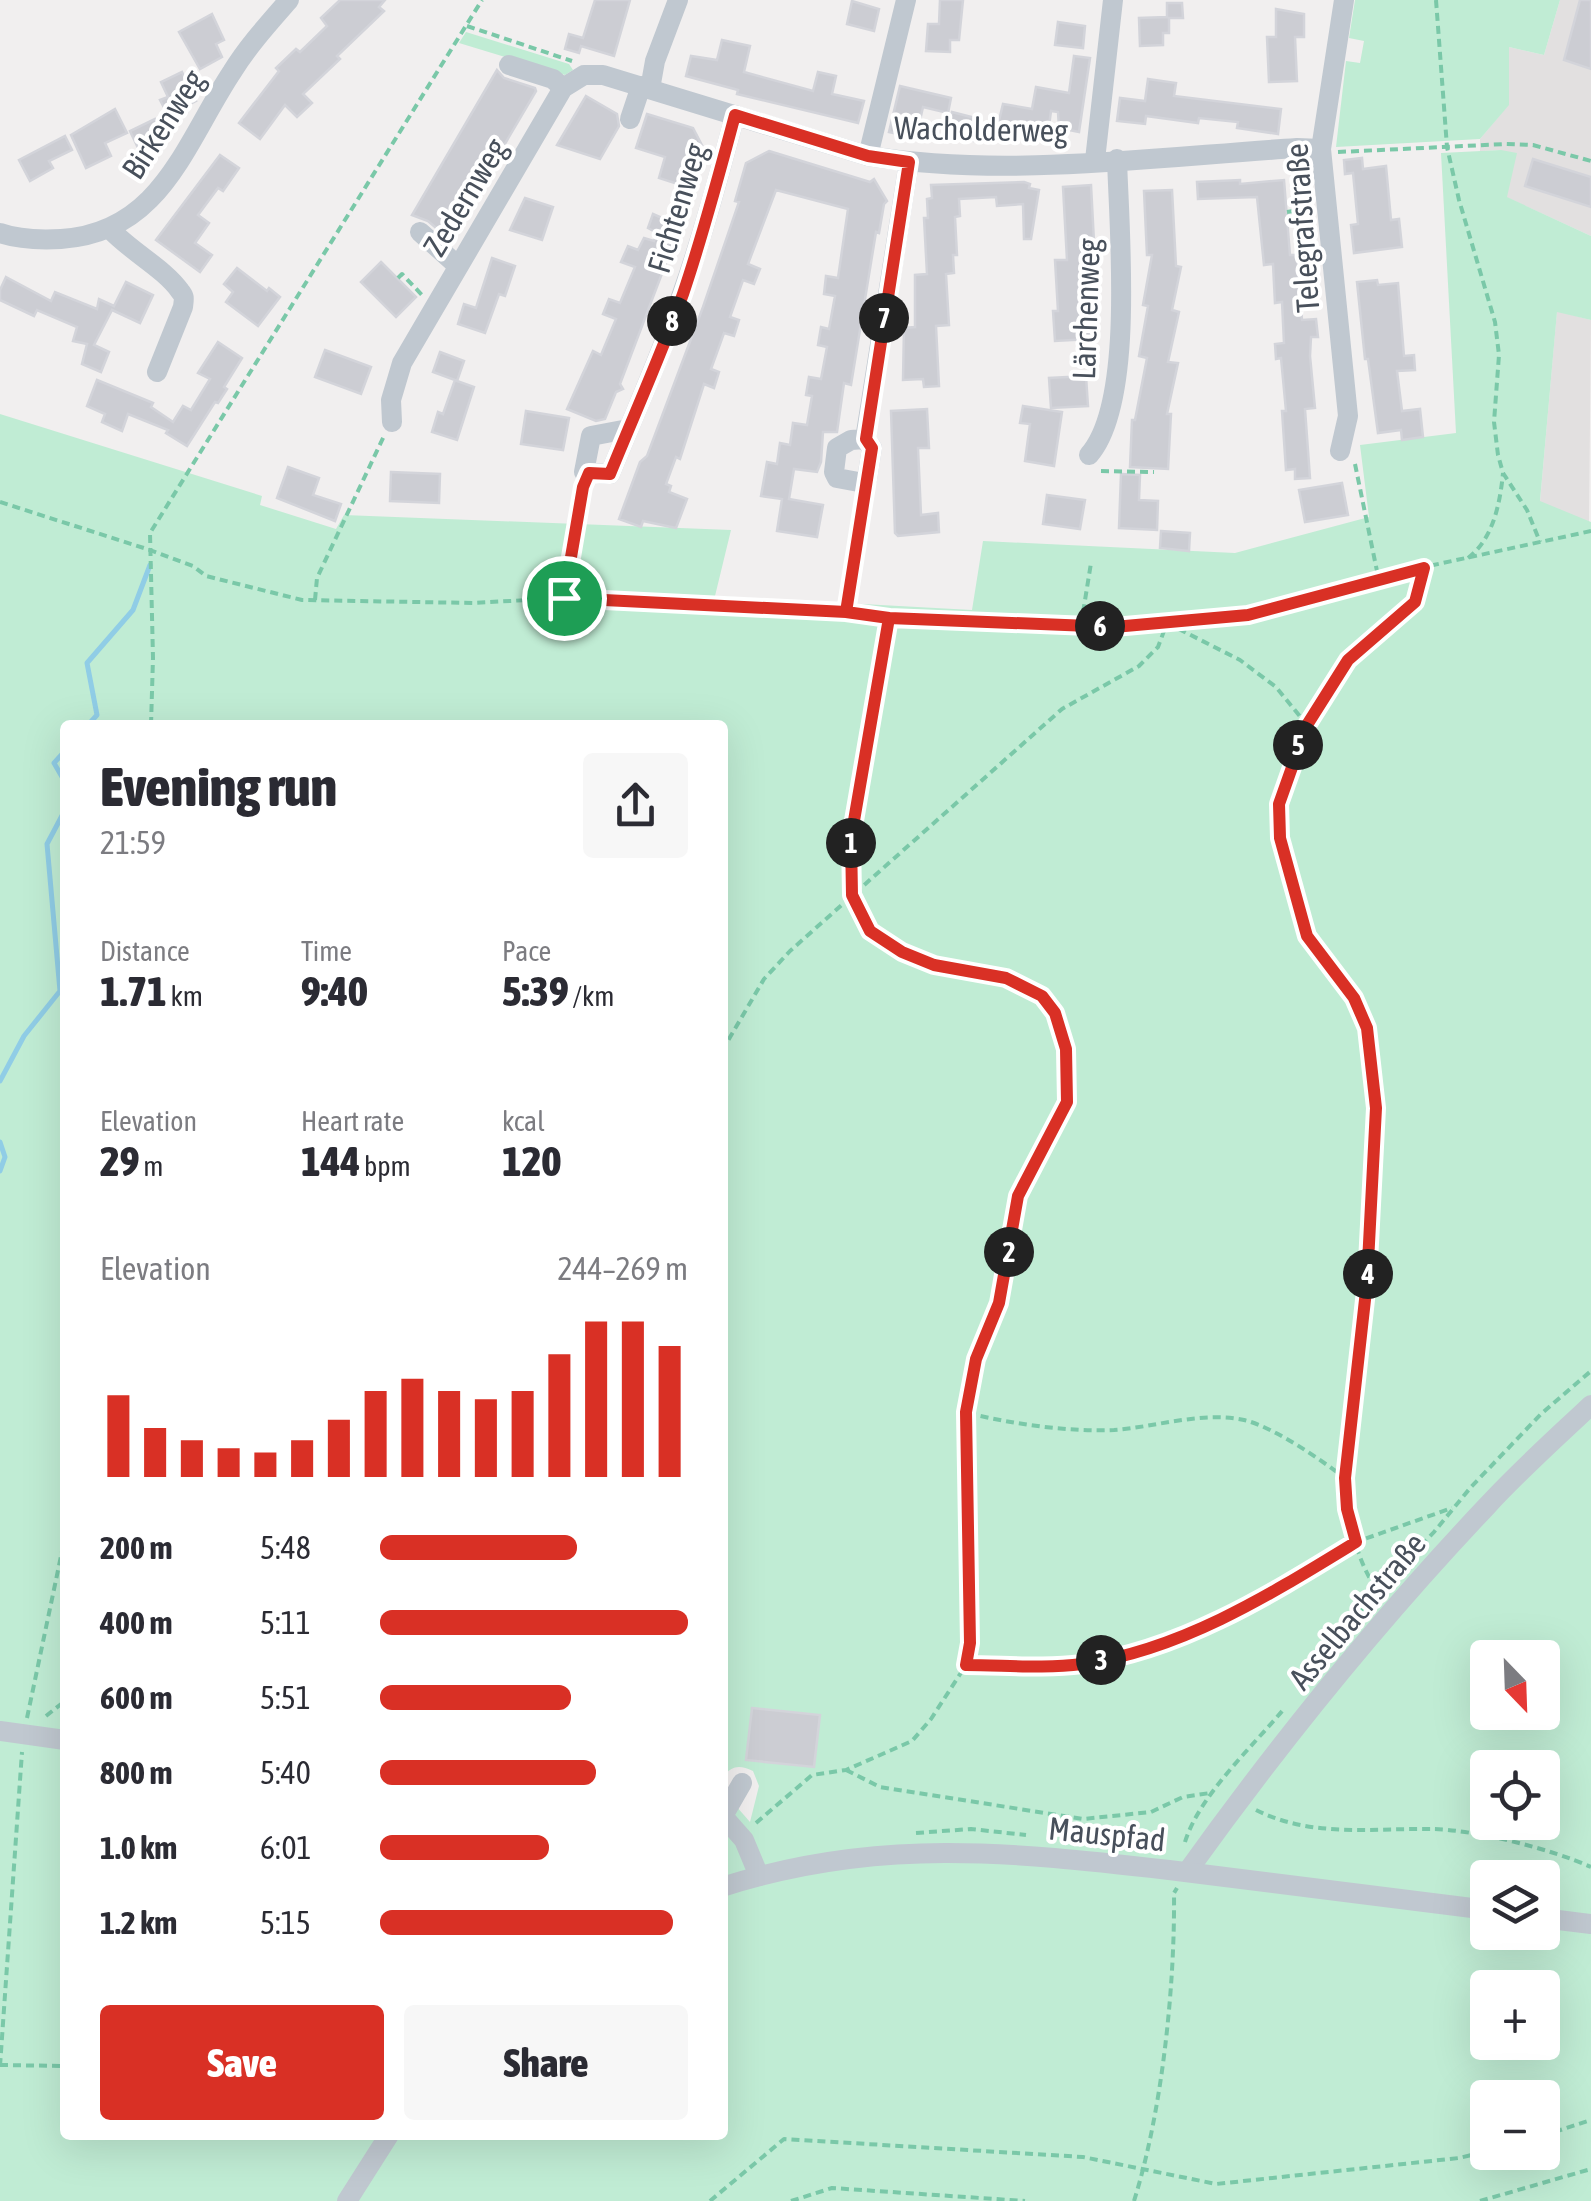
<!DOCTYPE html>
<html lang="en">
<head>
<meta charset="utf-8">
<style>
	body { margin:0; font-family:"Asap Condensed",sans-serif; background:#f7f7f7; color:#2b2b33; height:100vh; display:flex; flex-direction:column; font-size:38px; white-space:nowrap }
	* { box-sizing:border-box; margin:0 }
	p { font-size:32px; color:#7c7c81 }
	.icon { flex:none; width:55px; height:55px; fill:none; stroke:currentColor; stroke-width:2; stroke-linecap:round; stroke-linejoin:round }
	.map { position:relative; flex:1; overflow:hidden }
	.details { position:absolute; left:60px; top:720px; width:668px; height:1420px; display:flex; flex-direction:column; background:#fff; border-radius:10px; box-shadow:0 10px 40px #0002 }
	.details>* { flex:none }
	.needle { width:65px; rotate:157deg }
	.controls { position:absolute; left:1470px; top:1640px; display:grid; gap:20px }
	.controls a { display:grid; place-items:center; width:90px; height:90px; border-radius:10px; background:#fff; box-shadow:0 10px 40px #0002; font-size:50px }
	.pin { position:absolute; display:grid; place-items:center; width:85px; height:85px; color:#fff; margin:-42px; border:5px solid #fff; border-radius:50%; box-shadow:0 2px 10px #0007 }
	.km { position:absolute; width:50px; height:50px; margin:-25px; border-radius:50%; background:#222; color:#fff; font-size:28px; line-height:50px; text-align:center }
	.round { display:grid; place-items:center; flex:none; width:105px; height:105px; border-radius:10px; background:#f7f7f7 }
	.head { display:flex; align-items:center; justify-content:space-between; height:170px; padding:0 40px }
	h1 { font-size:55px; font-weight:800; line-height:75px }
	.figures { display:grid; grid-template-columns:repeat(3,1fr); gap:15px; height:170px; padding:10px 40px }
	.figures div { display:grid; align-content:center }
	.figures b { font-size:42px; font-weight:800 }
	.figures small { font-size:28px; font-weight:400 }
	.figures p { font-size:28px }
	.chart { height:280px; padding:20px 40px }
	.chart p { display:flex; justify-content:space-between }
	.chart svg { width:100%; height:180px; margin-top:10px; stroke:#d93025; stroke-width:6 }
	.action { display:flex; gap:20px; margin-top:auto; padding:20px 40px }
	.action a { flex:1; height:115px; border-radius:10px; background:#d93025; color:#fff; font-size:40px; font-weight:800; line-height:115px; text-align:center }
	.action a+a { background:#f7f7f7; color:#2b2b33 }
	ul { padding:0 40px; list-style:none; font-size:32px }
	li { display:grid; grid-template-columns:160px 120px 1fr; align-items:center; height:75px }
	li i { height:25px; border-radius:12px; background:#d93025 }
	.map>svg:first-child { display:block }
</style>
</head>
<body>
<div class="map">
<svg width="1591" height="2201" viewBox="0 0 1591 2201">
	<rect width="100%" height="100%" fill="#f1efef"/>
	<g fill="#e2e0e0">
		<polygon points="1560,0 1591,0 1591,236 1506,197 1501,150 1480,151 1480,139 1509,104 1509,47 1544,55"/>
		<polygon points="1557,311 1591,320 1589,522 1540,502"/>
	</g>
	<g fill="#c0ecd4" fill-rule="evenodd">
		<polygon points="1355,0 1560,0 1544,55 1509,47 1509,105 1480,139 1336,147 1346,61 1360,63 1364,41 1349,38"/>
		<polygon points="466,32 569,64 573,70 565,75 459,43"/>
		<path d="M1501 150 1517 153 1507 197 1591 236V320L1557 312 1540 501 1591 522V2201H0V414L262 496 260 505 336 529 344 515 731 530 715 596 972 610 983 541 1235 553 1369 517 1360 445 1456 433 1441 153ZM65 725H722L723 1776C733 1765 740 1765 753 1771L759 1786 750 1822 736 1806 723 1799 722 2135H65ZM1488 1658H1542V1712H1488ZM1488 1768H1542V1822H1488ZM1488 1878H1542V1932H1488ZM1488 1988H1542V2042H1488ZM1488 2098H1542V2152H1488Z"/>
	</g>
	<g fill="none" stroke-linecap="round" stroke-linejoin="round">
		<g stroke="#90cde6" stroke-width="5">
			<polyline points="88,725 97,715 87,663 133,610 150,565"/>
			<polyline points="65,751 54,763 65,782"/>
			<polyline points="0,1081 24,1036 60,991 47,844 65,810"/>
			<polyline points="0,1142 5,1157 0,1171"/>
		</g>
	</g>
	<g fill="#cccdd3" stroke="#d3d4da" stroke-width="2.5">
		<polygon points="340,0 385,0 379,7 384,11 337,56 340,59 303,94 312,103 297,117 285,105 260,139 239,123 279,71 276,68 296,49 300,52 327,26 321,18"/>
		<polygon points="595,0 630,0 614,56 581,46 579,53 565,49 569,34 583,38"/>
		<polygon points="940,0 963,0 959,40 950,40 950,52 926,51 928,24 939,24"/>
		<polygon points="1580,0 1591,0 1591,69 1564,60"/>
		<polygon points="852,1 879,9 874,31 847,24"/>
		<polygon points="1167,3 1182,3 1183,18 1169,18 1169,33 1163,33 1163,45 1140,46 1139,18 1167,17"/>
		<polygon points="1276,9 1304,14 1304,37 1295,37 1297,81 1269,82 1267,37 1276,37"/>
		<polygon points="212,14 224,40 216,44 222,57 200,69 179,32"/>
		<polygon points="1058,22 1085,26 1083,48 1055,45"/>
		<polygon points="722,40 750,46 744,72 813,91 818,72 836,76 832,94 864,101 858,123 737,94 738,90 686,76 691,56 717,60"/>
		<polygon points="1074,56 1090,58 1079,132 1059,128 1058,112 1051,111 1049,126 1025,122 1022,138 996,133 1003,104 1032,109 1036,87 1069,93"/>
		<polygon points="497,70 504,78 535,88 536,91 449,239 428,221 412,215"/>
		<polygon points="182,72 196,101 168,115 160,100 168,97 161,82"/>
		<polygon points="1148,79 1176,83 1174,96 1281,109 1278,134 1237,128 1238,122 1199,118 1198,123 1146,116 1145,124 1117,121 1120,98 1145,101"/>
		<polygon points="900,86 951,98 948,113 923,107 916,138 889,132"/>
		<polygon points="586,96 617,114 619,126 600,159 557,145"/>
		<polygon points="115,109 127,133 105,143 111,156 86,168 71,135"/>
		<polygon points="952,112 979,119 974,141 947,135"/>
		<polygon points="647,114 693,128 705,151 693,189 659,178 665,157 636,148"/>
		<polygon points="155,119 165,140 140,152 130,131"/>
		<polygon points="65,136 72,150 49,161 53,168 30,181 19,160"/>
		<polygon points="769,151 870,182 874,179 887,201 884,204 879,233 876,232 851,385 844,383 837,432 823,432 821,462 817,472 794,469 789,499 823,505 817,537 777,531 782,499 761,496 767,462 777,464 780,443 790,445 793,423 807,425 812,396 806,395 809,377 821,379 827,347 818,345 821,327 829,329 835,296 824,294 826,276 838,278 848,209 776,190 748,264 760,269 754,284 743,280 730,317 739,320 734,336 724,333 711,369 719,372 714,388 704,384 680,459 676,457 666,484 671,486 669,492 687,499 676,528 643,521 641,527 619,519 640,462 647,456 703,307 739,202 735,201 746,163"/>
		<polygon points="220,155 239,168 223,191 218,188 198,215 209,223 195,243 212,255 200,272 156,240"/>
		<polygon points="1362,158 1363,169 1386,166 1391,220 1399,219 1402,247 1354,253 1351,225 1358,224 1353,173 1345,174 1344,160"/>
		<polygon points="1533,159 1591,177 1591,207 1525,186"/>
		<polygon points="1240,180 1240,184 1284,180 1290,255 1297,255 1302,320 1316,319 1318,337 1311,337 1310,356 1315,408 1305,409 1310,478 1295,479 1295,469 1286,470 1282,411 1286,411 1281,358 1276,359 1275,344 1284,343 1282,302 1275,303 1273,264 1264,265 1257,197 1198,199 1197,182"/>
		<polygon points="1024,182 1030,184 1029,188 1039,190 1031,239 1024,239 1023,204 997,206 996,197 959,199 960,216 955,217 957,255 953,255 954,273 946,274 949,325 936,326 939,386 924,387 923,379 903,380 904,328 915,327 915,275 927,274 924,218 928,218 927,199 932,198 931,185"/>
		<polygon points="1091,185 1094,242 1089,242 1093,308 1088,309 1090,339 1055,341 1053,311 1058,311 1055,260 1067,260 1063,187"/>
		<polygon points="1172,190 1176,266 1181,267 1172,310 1179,312 1168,362 1178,363 1167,414 1171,414 1168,469 1130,467 1132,420 1135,420 1147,358 1139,356 1148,306 1143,305 1152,255 1147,255 1144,191"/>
		<polygon points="525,198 553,207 542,240 510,230"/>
		<polygon points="653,214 680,226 620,384 623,389 616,392 605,419 596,421 567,409 593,351 601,355 616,319 603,314 609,299 620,303 635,267 621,262 628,246 638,250 644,238 654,241 657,233 648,228"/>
		<polygon points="492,258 515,266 505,296 499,294 485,333 458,324 464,304 476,308"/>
		<polygon points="381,262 416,297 396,317 361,282"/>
		<polygon points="237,268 267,291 269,288 280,297 258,326 226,302 233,292 224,284"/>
		<polygon points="6,277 51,301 55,292 97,309 99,299 114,306 126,282 153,295 140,323 112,310 94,345 109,352 101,372 82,364 87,344 73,341 77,327 37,310 34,316 0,300 0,290"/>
		<polygon points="1377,280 1378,285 1398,283 1404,356 1414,355 1415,370 1397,371 1402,411 1420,409 1423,437 1402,440 1401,430 1378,433 1368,359 1365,359 1357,282"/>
		<polygon points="218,342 242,358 224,387 227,389 218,403 215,402 187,446 166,433 168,430 128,414 122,431 102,422 105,414 87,406 97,380 153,403 151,407 173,422 183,406 191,410 210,379 198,373"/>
		<polygon points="325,350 371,367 361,394 315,377"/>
		<polygon points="440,352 464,361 457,381 474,387 457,440 432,432 438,412 443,414 455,380 433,372"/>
		<polygon points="1086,376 1088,406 1051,408 1049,378"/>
		<polygon points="1023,406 1062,412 1054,466 1025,461 1030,424 1020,423"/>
		<polygon points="927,409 929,448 918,448 921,515 938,513 939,532 898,536 895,533 891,411"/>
		<polygon points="526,411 569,418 563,450 521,444"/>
		<polygon points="288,467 319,478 313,495 341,504 335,521 277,498"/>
		<polygon points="391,472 440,474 439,503 390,501"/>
		<polygon points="1121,474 1140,475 1139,500 1158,501 1157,530 1119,528"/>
		<polygon points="1342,483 1348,515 1305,522 1299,490"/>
		<polygon points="1047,495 1085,500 1080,529 1043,524"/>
		<polygon points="1161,531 1190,533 1189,551 1160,548"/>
		<polygon points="752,1708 820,1715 814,1767 746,1760"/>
	</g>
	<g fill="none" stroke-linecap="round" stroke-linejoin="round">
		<g stroke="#7ac8a8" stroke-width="4" stroke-dasharray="8 5" stroke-linecap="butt">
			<polyline points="1436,0 1447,147 1459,200 1495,322 1499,355 1494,422 1498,455 1503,473 1527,510 1540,542"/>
			<polyline points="467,26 572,61"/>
			<polyline points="1338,152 1505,144 1533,145 1591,161"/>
			<polyline points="1287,212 1307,209"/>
			<polyline points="398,278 402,274 422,295"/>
			<polyline points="1355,464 1378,576"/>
			<polyline points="1101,471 1154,472"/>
			<polyline points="0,502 150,550 193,566 206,576 302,600 473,603 564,598 846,612 889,618 1113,627 1248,615 1378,577 1591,531"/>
			<path d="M1468 558C1493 539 1500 504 1503 473"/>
			<polyline points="564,598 582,489"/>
			<polyline points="315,600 317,578 384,436"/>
			<polyline points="846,612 861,503"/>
			<path d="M1167 623 1240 660 1276 687 1307 725 1279 803 1280 837 1307 936 1354 999 1367 1028 1376 1108 1367 1282 1345 1478C1347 1516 1355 1558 1377 1590"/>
			<polyline points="1081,625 1091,563"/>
			<polyline points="1308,724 1348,660 1415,602 1424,567"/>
			<polyline points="151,725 153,658 150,533 482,0"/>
			<polyline points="722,1051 764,979 790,951 1062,709 1139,666 1158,647 1167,623"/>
			<path d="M968 1413C1012 1424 1068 1432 1114 1430 1156 1427 1202 1411 1244 1420 1274 1427 1321 1460 1345 1478"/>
			<polyline points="1320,1664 1348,1624 1434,1532 1471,1487 1541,1414 1591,1371"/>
			<polyline points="966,1665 1080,1664 1129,1655 1227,1618 1356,1542 1452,1508"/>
			<polyline points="46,1716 65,1701"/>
			<polyline points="27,1718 65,1537"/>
			<polyline points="846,1770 880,1787 1083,1819 1151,1812 1183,1797 1210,1793"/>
			<path d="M1256 1810C1312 1838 1372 1828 1432 1829 1477 1830 1551 1849 1591 1867"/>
			<polyline points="756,1823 812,1775 846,1770 912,1741 931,1719 966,1665 970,1643 966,1412 976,1359 999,1303 1017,1196 1067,1103 1066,1049 1055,1013 1043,996 1006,978 934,965 902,952 871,931 851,895 851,839 889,618"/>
			<polyline points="916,1833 971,1829 1026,1835"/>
			<path d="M1185 1842C1199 1796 1252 1747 1283 1710"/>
			<polyline points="0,2065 65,2066"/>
			<polyline points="0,2066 22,1752"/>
			<polyline points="1542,2136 1591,2120"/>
			<polyline points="710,2201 784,2139 1083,2157 1216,2184 1459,2158 1488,2151"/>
			<polyline points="791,2201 832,2188 1025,2201"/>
			<path d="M1134 2201C1162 2112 1175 1987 1174 1893L1177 1888"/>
			<polyline points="1480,2201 1591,2169"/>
		</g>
		<g stroke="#c0c8d0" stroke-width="20">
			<polyline points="509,65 553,79 563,88"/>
			<polyline points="650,89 655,61 678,0"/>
			<polyline points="630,119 641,86"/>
			<polyline points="868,156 906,0"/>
			<polyline points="1095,160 1113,0"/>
			<path d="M110 229C130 251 165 269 180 291 185 297 184 298 183 307L157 372"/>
			<polyline points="420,232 458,266"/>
			<path d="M0 233C19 240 41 240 61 239 161 233 185 143 232 72 248 46 269 23 289 0"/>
			<path d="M392 422 391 400 402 363 563 88 584 75H603L868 156C1008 178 1156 157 1297 148L1321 149"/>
			<path d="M628 429 591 436 584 472 610 474C634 415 661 355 682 294 703 235 719 175 735 115"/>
			<polyline points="865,439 851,440 837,448 834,472 837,478 864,483 867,479 872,448 865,439 909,162"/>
			<polyline points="1340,451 1348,416 1321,149 1344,0"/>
			<path d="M1089 455C1135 403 1119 230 1117 159"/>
			<polyline points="0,1731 65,1740"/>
			<polyline points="722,1815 744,1840 759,1876"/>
			<polyline points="723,1816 742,1783"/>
			<path d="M1187 1872C1278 1745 1379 1620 1487 1506 1519 1471 1556 1438 1591 1405"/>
			<path d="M722 1887C878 1837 1011 1852 1169 1870 1275 1883 1381 1897 1488 1910"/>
			<polyline points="1542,1918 1591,1924"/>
			<polyline points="347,2201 389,2135"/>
		</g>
	</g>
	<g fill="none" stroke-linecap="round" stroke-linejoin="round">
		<defs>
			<path id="route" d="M564 598 846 612 889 618 851 838 852 895 870 931 902 952 934 965 1006 978 1042 996 1055 1013 1066 1049 1067 1102 1018 1196 999 1303 976 1359 966 1412 970 1643 966 1665C1004 1665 1044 1669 1082 1664 1182 1650 1271 1594 1356 1542L1347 1509 1345 1478 1367 1282 1376 1108 1367 1028 1354 998 1307 936 1280 838 1279 804 1307 725 1348 660 1415 602 1424 568 1248 615 1114 627 889 618 846 612 872 448 866 439 909 162 868 156 735 115C719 175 703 235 683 294 661 355 634 415 610 474L589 473 583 487 564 598"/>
		</defs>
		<use href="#route" stroke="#fff" stroke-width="20"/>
		<use href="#route" stroke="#d93025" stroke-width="12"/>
	</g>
	<g text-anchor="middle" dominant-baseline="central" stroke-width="8" stroke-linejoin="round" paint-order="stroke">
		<g font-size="32" fill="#48505b" stroke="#fff">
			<text transform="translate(163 124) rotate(-57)">Birkenweg</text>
			<text transform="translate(981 129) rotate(1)">Wacholderweg</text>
			<text transform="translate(465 197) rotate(-59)">Zedernweg</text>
			<text transform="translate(677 208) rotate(-73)">Fichtenweg</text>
			<text transform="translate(1302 228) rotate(-94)">Telegrafstraße</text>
			<text transform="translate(1086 309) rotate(-88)">Lärchenweg</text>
			<text transform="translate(1357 1611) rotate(-50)">Asselbachstraße</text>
			<text transform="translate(1107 1834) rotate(6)">Mauspfad</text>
		</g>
	</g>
</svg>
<div class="controls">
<a><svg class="needle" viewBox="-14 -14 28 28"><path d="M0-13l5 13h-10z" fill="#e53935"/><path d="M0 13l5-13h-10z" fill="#7c7c81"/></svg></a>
<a><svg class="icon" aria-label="locate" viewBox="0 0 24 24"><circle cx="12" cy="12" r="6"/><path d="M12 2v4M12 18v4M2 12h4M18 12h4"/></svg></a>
<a><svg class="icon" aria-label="layers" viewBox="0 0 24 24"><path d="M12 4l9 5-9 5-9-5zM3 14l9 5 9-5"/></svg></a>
<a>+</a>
<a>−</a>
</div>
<div class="pin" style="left:564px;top:598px;background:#1e9e55"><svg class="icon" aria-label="arrive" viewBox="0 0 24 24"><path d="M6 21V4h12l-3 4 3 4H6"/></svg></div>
<b class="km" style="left:851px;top:843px">1</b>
<b class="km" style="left:1009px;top:1252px">2</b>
<b class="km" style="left:1101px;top:1660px">3</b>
<b class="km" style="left:1368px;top:1274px">4</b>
<b class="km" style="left:1298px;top:745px">5</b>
<b class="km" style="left:1100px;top:626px">6</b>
<b class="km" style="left:884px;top:318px">7</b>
<b class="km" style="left:672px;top:321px">8</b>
<section class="details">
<div class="head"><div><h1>Evening run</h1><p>21:59</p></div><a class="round"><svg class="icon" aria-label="share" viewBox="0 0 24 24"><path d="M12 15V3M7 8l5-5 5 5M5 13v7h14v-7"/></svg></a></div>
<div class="figures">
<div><p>Distance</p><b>1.71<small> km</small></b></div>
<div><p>Time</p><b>9:40</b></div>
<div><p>Pace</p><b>5:39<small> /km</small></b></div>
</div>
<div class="figures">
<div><p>Elevation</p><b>29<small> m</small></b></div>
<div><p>Heart rate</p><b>144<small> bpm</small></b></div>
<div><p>kcal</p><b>120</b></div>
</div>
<div class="chart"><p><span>Elevation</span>244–269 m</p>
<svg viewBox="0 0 160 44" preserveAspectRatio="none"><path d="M5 44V24M15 44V32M25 44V35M35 44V37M45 44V38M55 44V35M65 44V30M75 44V23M85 44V20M95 44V23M105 44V25M115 44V23M125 44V14M135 44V6M145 44V6M155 44V12"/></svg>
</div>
<ul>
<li><b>200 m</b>5:48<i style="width:64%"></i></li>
<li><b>400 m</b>5:11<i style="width:100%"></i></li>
<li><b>600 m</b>5:51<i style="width:62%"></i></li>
<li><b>800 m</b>5:40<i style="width:70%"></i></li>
<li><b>1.0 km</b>6:01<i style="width:55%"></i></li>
<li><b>1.2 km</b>5:15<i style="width:95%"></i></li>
</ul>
<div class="action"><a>Save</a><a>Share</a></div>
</section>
</div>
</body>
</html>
